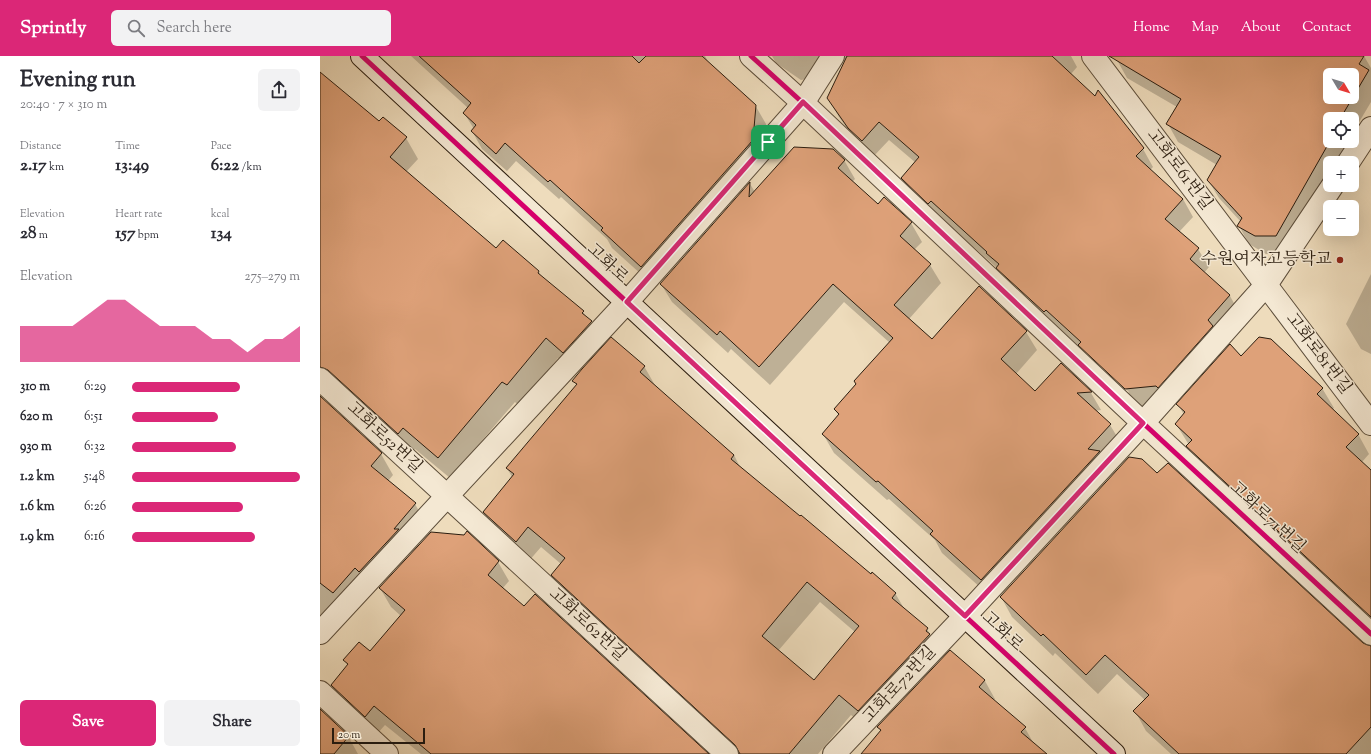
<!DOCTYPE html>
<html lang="en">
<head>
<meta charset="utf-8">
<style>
	body { margin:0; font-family:"Sorts Mill Goudy","Noto Serif KR",serif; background:#f2f2f3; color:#2b2b33; height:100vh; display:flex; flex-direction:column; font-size:15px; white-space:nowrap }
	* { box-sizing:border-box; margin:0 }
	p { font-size:13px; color:#7c7c81 }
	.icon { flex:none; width:22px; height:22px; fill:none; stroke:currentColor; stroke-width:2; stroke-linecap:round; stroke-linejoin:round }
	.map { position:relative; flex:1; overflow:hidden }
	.details { display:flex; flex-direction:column; background:#fff; width:320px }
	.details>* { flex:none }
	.needle { width:26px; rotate:128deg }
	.tools { position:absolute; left:1003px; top:12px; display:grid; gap:8px }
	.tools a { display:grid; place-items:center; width:36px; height:36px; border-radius:6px; background:#fff; box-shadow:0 4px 16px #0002; font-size:20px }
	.scale { position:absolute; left:12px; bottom:10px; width:93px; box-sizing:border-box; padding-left:4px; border:2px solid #2b1d0f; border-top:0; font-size:11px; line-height:14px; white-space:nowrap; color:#2b1d0f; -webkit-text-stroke:3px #f4e8d3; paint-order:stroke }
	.pin { position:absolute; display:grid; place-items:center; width:34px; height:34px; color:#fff; margin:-17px; border-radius:8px; box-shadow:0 2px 6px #0006 }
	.round { display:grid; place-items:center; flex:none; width:42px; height:42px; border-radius:6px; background:#f2f2f3 }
	.head { display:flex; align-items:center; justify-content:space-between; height:68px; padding:0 20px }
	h1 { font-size:22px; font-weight:800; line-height:30px }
	.metrics { display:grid; grid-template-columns:repeat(3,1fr); gap:6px; height:68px; padding:4px 20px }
	.metrics div { display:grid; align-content:center }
	.metrics b { font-size:17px; font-weight:800 }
	.metrics small { font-size:11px; font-weight:400 }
	.metrics p { font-size:11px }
	.chart { height:112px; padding:8px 20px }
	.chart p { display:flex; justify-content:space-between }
	.chart svg { width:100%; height:72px; margin-top:4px; fill:#db2777; opacity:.7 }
	.button { display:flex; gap:8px; margin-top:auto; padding:8px 20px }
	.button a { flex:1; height:46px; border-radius:6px; background:#db2777; color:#fff; font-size:16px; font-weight:800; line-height:46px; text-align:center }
	.button a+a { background:#f2f2f3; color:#2b2b33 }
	ul { padding:0 20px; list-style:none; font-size:13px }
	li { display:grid; grid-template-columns:64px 48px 1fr; align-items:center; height:30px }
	li i { height:10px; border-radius:5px; background:#db2777 }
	header { display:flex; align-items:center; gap:24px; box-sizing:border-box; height:56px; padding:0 20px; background:#db2777; color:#fff }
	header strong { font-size:19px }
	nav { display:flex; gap:22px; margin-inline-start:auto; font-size:14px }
	.search { width:280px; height:36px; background:#f2f2f3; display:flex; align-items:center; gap:10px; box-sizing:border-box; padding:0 14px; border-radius:6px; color:#7c7c81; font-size:15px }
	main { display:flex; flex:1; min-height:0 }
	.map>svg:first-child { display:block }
</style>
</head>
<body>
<header>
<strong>Sprintly</strong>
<div class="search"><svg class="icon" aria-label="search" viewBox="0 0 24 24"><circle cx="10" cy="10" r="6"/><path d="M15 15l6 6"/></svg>Search here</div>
<nav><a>Home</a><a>Map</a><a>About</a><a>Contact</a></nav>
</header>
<main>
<section class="details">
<div class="head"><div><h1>Evening run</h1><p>20:40 · 7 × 310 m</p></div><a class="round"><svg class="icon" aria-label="share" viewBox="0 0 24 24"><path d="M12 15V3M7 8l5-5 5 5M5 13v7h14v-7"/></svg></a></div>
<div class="metrics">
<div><p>Distance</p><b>2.17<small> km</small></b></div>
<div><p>Time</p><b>13:49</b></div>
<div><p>Pace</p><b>6:22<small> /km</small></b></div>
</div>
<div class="metrics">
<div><p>Elevation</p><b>28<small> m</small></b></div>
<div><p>Heart rate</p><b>157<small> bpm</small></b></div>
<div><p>kcal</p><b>134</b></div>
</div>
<div class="chart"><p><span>Elevation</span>275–279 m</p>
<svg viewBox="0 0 160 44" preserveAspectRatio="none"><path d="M0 44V22L10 22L20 22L30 22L40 14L50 6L60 6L70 14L80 22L90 22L100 22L110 30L120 30L130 38L140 30L150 30L160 22V44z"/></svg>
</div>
<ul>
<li><b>310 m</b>6:29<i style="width:64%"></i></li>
<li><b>620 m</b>6:51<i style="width:51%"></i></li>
<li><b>930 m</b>6:32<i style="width:62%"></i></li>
<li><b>1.2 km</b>5:48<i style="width:100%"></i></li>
<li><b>1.6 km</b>6:26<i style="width:66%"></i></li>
<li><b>1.9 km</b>6:16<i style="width:73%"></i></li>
</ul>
<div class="button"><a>Save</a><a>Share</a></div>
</section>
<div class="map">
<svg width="1051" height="698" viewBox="0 0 1051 698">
	<rect width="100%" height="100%" fill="#eedcbc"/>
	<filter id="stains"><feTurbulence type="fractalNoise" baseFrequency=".005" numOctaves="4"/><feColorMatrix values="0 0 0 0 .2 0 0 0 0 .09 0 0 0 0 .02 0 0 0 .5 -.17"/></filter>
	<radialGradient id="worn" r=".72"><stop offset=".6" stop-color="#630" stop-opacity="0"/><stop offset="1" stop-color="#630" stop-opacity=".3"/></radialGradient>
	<g fill="#0003" fill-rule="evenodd">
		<polygon points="91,0 385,0 390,9 435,49 446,68 443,103 332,228 292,192 287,183 241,141 239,143 196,105 187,115 162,93 152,75 154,73 144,57 148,52"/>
		<path d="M452 0H751L757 11 751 18 823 93 833 111 830 114 863 143 873 161 859 176 878 193 889 211 884 217 910 240 920 258 847 348 816 351 688 230 676 211 621 162 619 165 592 140 582 122 596 107 569 84 552 102 540 90 519 61 508 42 526 5 517 7 507 19 481 24 456 7ZM766 295 809 336 808 337 766 298Z"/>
		<path d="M799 0H1044L1051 12V46L1032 78V63H1010V85H1031L1018 107H1010V121L966 197 946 198 929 188 919 170 921 166 899 142 888 124 897 109 858 86 848 68 857 51 807 22 797 4ZM1010 19H1032V41H1010Z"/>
		<polygon points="0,32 86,82 98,103 86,116 177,193 219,216 221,220 263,256 267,262 271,266 283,287 255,317 238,302 199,350 195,346 130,422 95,393 90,398 2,336 0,340"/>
		<polygon points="524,104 535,123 532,126 558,149 591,167 602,186 594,194 610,209 621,227 589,263 612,284 706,276 717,294 696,318 715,336 741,308 771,337 781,354 775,355 790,369 801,387 672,542 622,497 615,484 569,443 567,444 514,397 503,378 519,360 515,354 570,287 524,246 450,329 411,293 408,297 352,246 341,228 430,128 435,136"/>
		<polygon points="1051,218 1051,298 1041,293 1026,268"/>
		<polygon points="921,302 1002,332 1014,352 1012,354 1038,378 1049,398 1042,406 1051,415 1051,569 879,410 868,390 869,389 856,368 864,359 858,348"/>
		<path d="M324 310 336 331 414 399 421 413 551 520 575 537 585 554 607 573 619 594 550 675 531 659 498 698H416L244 540 232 519 241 508 221 491 208 506 176 477 164 456 192 421 187 412 257 330 254 325ZM500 546 535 576 494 625 458 595Z"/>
		<polygon points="0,341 61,398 73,419 68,425 95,448 107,469 0,587"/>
		<polygon points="147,477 178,506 189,525 182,533 387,698 101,698 65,669 56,679 23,648 12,629 28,610 25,605 50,596 81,560 71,551 60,532 144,480"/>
		<polygon points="681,541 1042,588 1051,591 1051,698 851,698 826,675 815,655 825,644 797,618 778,638 735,597 733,600 692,561"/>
		<polygon points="630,596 665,625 675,643 673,645 705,672 714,688 726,698 542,698 561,676 558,671"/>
		<polygon points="0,654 28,680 38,698 0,698"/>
	</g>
	<g fill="#dea179" stroke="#2b1d0f" fill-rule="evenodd">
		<polygon points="99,0 312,0 319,7 326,0 382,0 436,49 433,84 321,211 281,174 283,172 230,124 228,126 185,87 176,98 151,75 156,69 143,57 151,47"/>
		<polygon points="527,0 732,0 775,40 778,34 824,92 816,100 863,143 845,163 879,192 870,203 910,239 888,264 893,270 838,332 836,330 805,333 758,289 761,286 726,254 724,256 676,212 679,208 666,197 667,196 611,145 608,148 581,122 599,101 559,66 542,85 528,72 507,42"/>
		<path d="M789 0H1044L1039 8 1049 14 1020 63H1010V85L956 180H935L917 170 922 162 887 124 901 100 846 68 861 43ZM1010 19H1032V41H1010Z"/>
		<polygon points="0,16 59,65 63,61 87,81 70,101 176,192 183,184 219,215 218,217 264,255 262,257 272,265 243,297 226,282 187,329 182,326 118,402 83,372 78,378 8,314 0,311"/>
		<polygon points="474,91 513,93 525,104 518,112 558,148 564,141 592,166 580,180 611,208 574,249 612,283 659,230 707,275 681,303 715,335 741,307 772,336 757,337 791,368 768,393 780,395 661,524 610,478 613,475 558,425 556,426 502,378 519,358 514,353 536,328 534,325 573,282 513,228 439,311 400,275 397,279 340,228 430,126 429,141"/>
		<path d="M291 281 325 310 320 316 414 399 411 403 480 460 481 459 551 518 552 516 576 537 572 542 608 572 606 575 610 578 538 655 519 639 469 698H420L415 689 231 519 245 502 208 471 196 486 163 456 194 418 186 412 257 328 252 325 262 313ZM487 526 539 570 494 624 442 580Z"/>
		<polygon points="939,281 951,283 1003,332 997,338 1039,378 1026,391 1051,414 1051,561 866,390 872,384 855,368 865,356 856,348 910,288 921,300"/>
		<polygon points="0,340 62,397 51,410 96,447 74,473 79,473 39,516 35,512 13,537 0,527"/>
		<polygon points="809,401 822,403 837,417 848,407 1043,587 1051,590 1051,671 1026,698 859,698 813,655 829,639 785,599 766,619 723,578 721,580 680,541"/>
		<polygon points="147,475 179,505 168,519 204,550 215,538 389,698 111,698 54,650 45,661 11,629 28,608 23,604 39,586 50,595 85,554 59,532 111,476 144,479"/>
		<polygon points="630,594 665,624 659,631 706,671 701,676 727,698 541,698 561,674 557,671"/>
		<polygon points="0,653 29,680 14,698 0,698"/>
	</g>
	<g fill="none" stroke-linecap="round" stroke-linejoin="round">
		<defs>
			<g id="street">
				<polyline points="431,0 483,47 823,367 1051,578"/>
				<polyline points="773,0 1051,368"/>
				<polyline points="1028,107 1051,72"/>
				<polyline points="0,323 407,698"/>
				<polyline points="0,577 307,246 483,47 513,0"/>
				<polyline points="0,636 67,698"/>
				<polyline points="514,698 645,560 823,367 946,229 1013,129"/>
			</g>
			<polyline id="secondary" points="42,0 645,560 794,698"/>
		</defs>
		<use href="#street" stroke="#5c4d3a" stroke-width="24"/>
		<use href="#secondary" stroke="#2b1d0f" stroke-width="24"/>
		<use href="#street" stroke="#f4e8d3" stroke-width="22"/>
		<use href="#secondary" stroke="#f4e8d3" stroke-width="22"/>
		<defs>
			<g id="cycleway">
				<polyline points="42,0 645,560 794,698"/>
				<polyline points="431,0 483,47 823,367 1051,578"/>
			</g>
		</defs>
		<use href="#cycleway" stroke="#f4e8d3" stroke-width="8"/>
		<use href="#cycleway" stroke="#d6006c" stroke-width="5"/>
	</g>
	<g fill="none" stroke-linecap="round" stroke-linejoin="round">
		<defs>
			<polygon id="route" points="483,46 823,367 645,560 307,246"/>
		</defs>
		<use href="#route" stroke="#fff" stroke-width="8"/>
		<use href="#route" stroke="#db2777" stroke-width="5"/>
	</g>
	<circle fill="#8f2418" stroke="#f4e8d3" stroke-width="1.5" cx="1020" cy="204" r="4"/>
	<g text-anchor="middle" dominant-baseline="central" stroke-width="3" stroke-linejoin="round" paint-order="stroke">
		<g font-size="17" fill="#2b1d0f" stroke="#f4e8d3">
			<text transform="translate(859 114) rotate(53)">고화로61번길</text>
			<text transform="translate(287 208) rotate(43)">고화로</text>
			<text transform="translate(998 298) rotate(53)">고화로81번길</text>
			<text transform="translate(64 382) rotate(43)">고화로52번길</text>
			<text transform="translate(947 462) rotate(43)">고화로71번길</text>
			<text transform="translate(267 569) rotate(43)">고화로62번길</text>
			<text transform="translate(682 576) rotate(43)">고화로</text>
			<text transform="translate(580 629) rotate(-47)">고화로72번길</text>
		</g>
		<g font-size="17" fill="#2b1d0f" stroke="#f4e8d3" text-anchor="end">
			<text x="1012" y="204">수원여자고등학교</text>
		</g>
	</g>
	<rect width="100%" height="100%" filter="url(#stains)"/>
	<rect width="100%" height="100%" fill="url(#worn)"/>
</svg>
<div class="tools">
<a><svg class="needle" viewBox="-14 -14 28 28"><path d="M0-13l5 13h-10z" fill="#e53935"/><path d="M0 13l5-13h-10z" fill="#7c7c81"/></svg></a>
<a><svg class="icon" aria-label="locate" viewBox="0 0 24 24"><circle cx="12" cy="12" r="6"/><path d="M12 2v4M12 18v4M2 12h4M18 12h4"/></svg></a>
<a>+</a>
<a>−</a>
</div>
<div class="scale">20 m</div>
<div class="pin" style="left:448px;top:86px;background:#1e9e55"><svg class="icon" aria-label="arrive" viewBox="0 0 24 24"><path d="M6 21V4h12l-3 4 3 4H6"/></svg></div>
</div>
</main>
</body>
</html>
